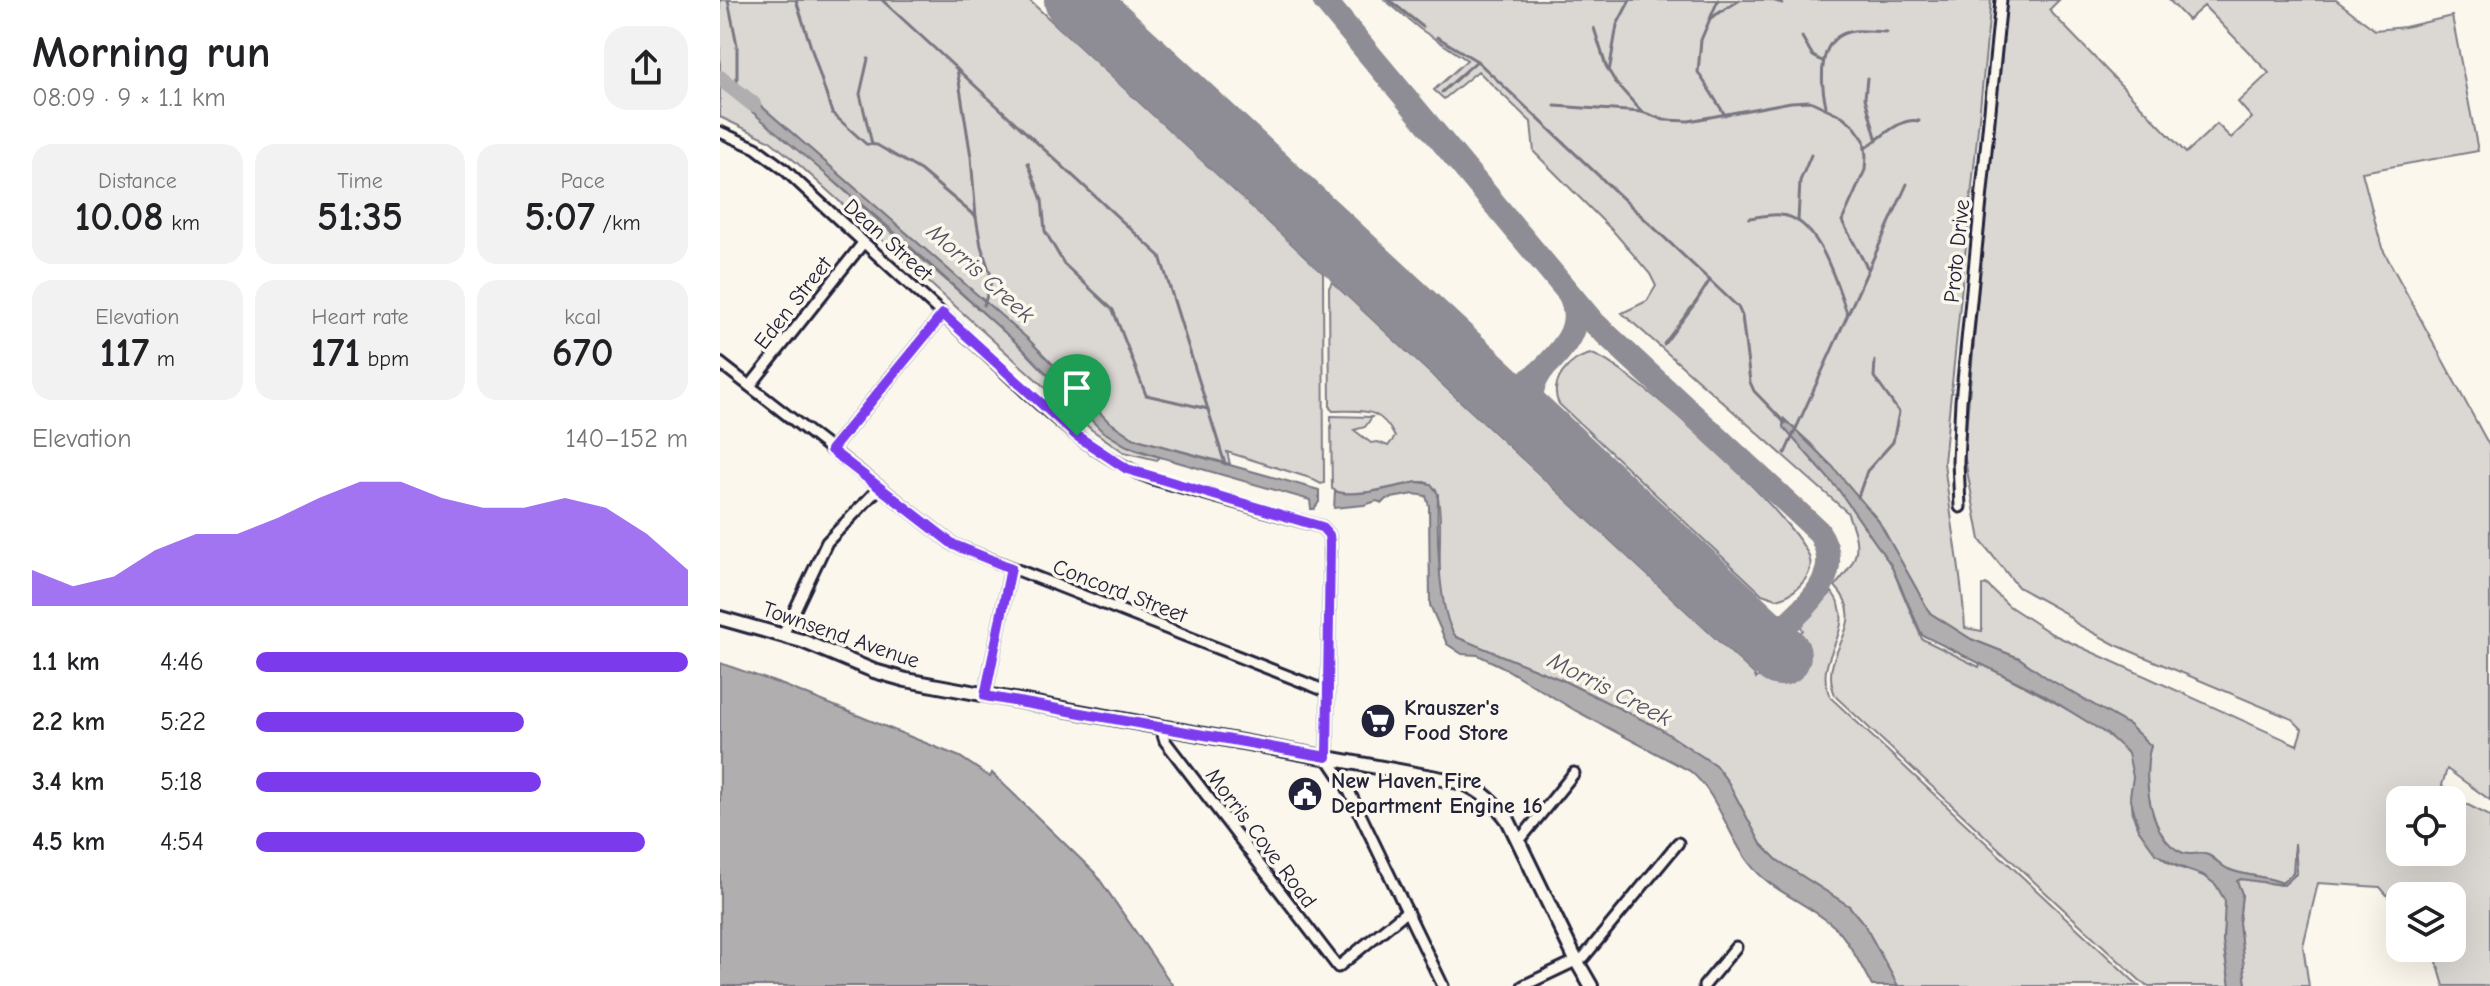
<!DOCTYPE html>
<html lang="en">
<head>
<meta charset="utf-8">
<style>
	body { margin:0; font-family:"Comic Neue",sans-serif; background:#f2f2f2; color:#202124; height:100vh; display:flex; flex-direction:column; font-size:30px; white-space:nowrap }
	* { box-sizing:border-box; margin:0 }
	p { font-size:26px; color:#757577 }
	.icon { flex:none; width:44px; height:44px; fill:none; stroke:currentColor; stroke-width:2; stroke-linecap:round; stroke-linejoin:round }
	.map { position:relative; flex:1; overflow:hidden }
	.sheet { display:flex; flex-direction:column; background:#fff; width:720px }
	.sheet>* { flex:none }
	.tools { position:absolute; left:1666px; top:786px; display:grid; gap:16px }
	.tools a { display:grid; place-items:center; width:80px; height:80px; border-radius:16px; background:#fff; box-shadow:0 8px 32px #0002; font-size:40px }
	.pin { position:absolute; display:grid; place-items:center; width:68px; height:68px; color:#fff; margin:-82px -34px; border-radius:50% 50% 50% 0; rotate:-45deg; box-shadow:0 0 8px #0007 }
	.pin .icon { rotate:45deg }
	.round { display:grid; place-items:center; flex:none; width:84px; height:84px; border-radius:24px; background:#f2f2f2 }
	.summary { display:flex; align-items:center; justify-content:space-between; height:136px; padding:0 32px }
	h1 { font-size:44px; font-weight:700; line-height:60px }
	.stats { display:grid; grid-template-columns:repeat(3,1fr); gap:12px; height:136px; padding:8px 32px }
	.stats div { display:grid; align-content:center; border-radius:20px; background:#f2f2f2; text-align:center }
	.stats b { font-size:40px; font-weight:700 }
	.stats small { font-size:22px; font-weight:400 }
	.stats p { font-size:22px }
	.chart { height:224px; padding:16px 32px }
	.chart p { display:flex; justify-content:space-between }
	.chart svg { width:100%; height:144px; margin-top:8px; fill:#7c3aed; opacity:.7 }
	ul { padding:0 32px; list-style:none; font-size:26px }
	li { display:grid; grid-template-columns:128px 96px 1fr; align-items:center; height:60px }
	li i { height:20px; border-radius:10px; background:#7c3aed }
	main { display:flex; flex:1; min-height:0 }
	.map>svg:first-child { display:block }
</style>
</head>
<body>
<main>
<section class="sheet">
<div class="summary"><div><h1>Morning run</h1><p>08:09 · 9 × 1.1 km</p></div><a class="round"><svg class="icon" aria-label="share" viewBox="0 0 24 24"><path d="M12 15V3M7 8l5-5 5 5M5 13v7h14v-7"/></svg></a></div>
<div class="stats">
<div><p>Distance</p><b>10.08<small> km</small></b></div>
<div><p>Time</p><b>51:35</b></div>
<div><p>Pace</p><b>5:07<small> /km</small></b></div>
</div>
<div class="stats">
<div><p>Elevation</p><b>117<small> m</small></b></div>
<div><p>Heart rate</p><b>171<small> bpm</small></b></div>
<div><p>kcal</p><b>670</b></div>
</div>
<div class="chart"><p><span>Elevation</span>140–152 m</p>
<svg viewBox="0 0 160 44" preserveAspectRatio="none"><path d="M0 44V33L10 38L20 35L30 27L40 22L50 22L60 17L70 11L80 6L90 6L100 11L110 14L120 14L130 11L140 14L150 22L160 33V44z"/></svg>
</div>
<ul>
<li><b>1.1 km</b>4:46<i style="width:100%"></i></li>
<li><b>2.2 km</b>5:22<i style="width:62%"></i></li>
<li><b>3.4 km</b>5:18<i style="width:66%"></i></li>
<li><b>4.5 km</b>4:54<i style="width:90%"></i></li>
</ul>
</section>
<div class="map">
<svg width="1770" height="986" viewBox="0 0 1770 986">
	<rect width="100%" height="100%" fill="#fbf7ec"/>
	<filter id="ink" filterUnits="userSpaceOnUse"><feTurbulence type="fractalNoise" baseFrequency=".0125" numOctaves="2"/><feDisplacementMap in="SourceGraphic" scale="16" xChannelSelector="R" yChannelSelector="G"/><feConvolveMatrix kernelMatrix="1 2 1 2 8 2 1 2 1" color-interpolation-filters="sRGB"/></filter>
	<g filter="url(#ink)">
		<g fill="#dbd8d3" stroke="#7e7d87" stroke-width="2">
			<path d="M0 0H309L603 273 604 483 601 484 590 478 507 452 510 464 413 438 388 421 309 340 24 91 18 92C105 177 199 255 290 337 329 372 359 418 405 445 415 451 429 454 440 457L437 460 404 452 372 430 76 162 49 140 0 117Z"/>
			<path d="M665 0H1271L1224 462C1230 518 1242 572 1245 628L1262 631V586L1266 584 1289 606 1332 634 1577 745 1582 729 1572 719 1396 645 1357 624 1345 613 1298 587 1260 540 1244 454 1284 0H1339L1329 10 1466 153 1497 124 1511 138 1532 118 1518 102 1549 73 1484 6 1468 20 1449 0H1616L1655 30 1685 27 1732 16 1758 151 1642 172 1662 248 1770 447V800L1727 769 1722 785 1731 800H1680V852H1732V802L1735 806 1740 801 1770 816V986H1724L1713 948H1732V896H1680V910L1660 887 1598 883 1583 946 1589 986H1526L1519 923 1522 894 1517 881 1521 879 1561 885 1577 873 1574 852V873L1562 883C1548 876 1523 876 1508 869 1501 866 1495 858 1488 855 1480 852 1471 856 1463 853 1429 841 1421 775 1431 746L1409 725 1327 678 1299 658 1251 639 1210 613 1158 520 1091 444 1064 419 1063 427 1118 489 1171 565 1202 639 1259 667 1260 663C1290 679 1398 731 1410 757 1420 780 1402 808 1422 834 1429 843 1437 855 1446 861 1466 875 1497 870 1505 901 1508 911 1504 926 1503 937 1503 953 1508 970 1510 986H1426L1116 697C1094 652 1154 628 1115 586 1140 557 1142 549 1127 512L902 313 927 301 936 286 930 274 894 232 814 152 811 122 758 71 724 99 714 90 747 60 700 29Z"/>
			<path d="M612 282 1034 674 1036 679 1083 630 1080 625 1112 592C1142 632 1089 657 1111 698L1419 986H1178L1144 924 1129 906 1057 860 1041 844 1008 782 995 765 939 728 842 680 736 637C707 601 728 530 716 489L707 482H698L649 492 622 494 612 489 611 416 652 417 645 427 634 430 651 443 658 442 668 446 675 437C660 406 643 411 613 411L610 408 609 288Z"/>
			<path d="M871 354C907 362 1083 524 1090 560 1094 577 1072 596 1057 599L1042 594 839 404C828 383 849 358 871 354Z"/>
		</g>
		<g fill="#b1aeb0" stroke="#787681" stroke-width="2">
			<polygon points="17,91 24,91 309,340 388,421 413,438 599,490 599,502 594,509 591,509 590,500 440,457 407,446 382,431 302,348 173,231 17,99"/>
			<path d="M1064 419 1113 467 1158 520 1210 613 1251 639 1299 658 1327 678 1409 725 1431 746C1421 775 1430 841 1463 853 1471 856 1480 851 1488 855 1495 858 1501 866 1508 869 1522 876 1549 876 1562 883L1573 873 1575 843 1577 873 1564 885 1521 879 1517 881 1522 894 1519 923 1526 986H1510L1503 941 1505 901 1496 885 1483 875 1455 865 1436 854 1419 830 1410 796 1413 777 1408 753 1387 734 1322 694 1202 635 1171 565 1118 489 1063 427Z"/>
			<path d="M698 482 711 484 718 494C717 526 717 613 736 637L842 680 939 728 995 765 1008 782 1041 844 1057 860 1129 906 1144 924 1178 986H1152C1142 968 1131 944 1117 929 1090 903 1052 893 1029 863 1007 834 998 794 970 771L856 711 781 666 758 655 742 654 727 644 710 605 709 506 706 496 694 494 666 499 662 503 657 501 644 505 614 508 615 491C635 499 676 486 698 482Z"/>
			<polygon points="0,663 63,685 240,757 270,777 272,773 375,873 453,986 0,986"/>
		</g>
		<g fill="none" stroke-linecap="round" stroke-linejoin="round">
			<g stroke="#787681" stroke-width="3">
				<polyline points="8,0 17,45 17,91"/>
				<polyline points="76,0 112,113 146,144 157,145 200,170 256,217"/>
				<polyline points="162,0 440,256 505,464"/>
				<polyline points="669,0 703,27"/>
				<polyline points="998,0 981,40 978,72 1005,115"/>
				<polyline points="1052,0 1062,3"/>
				<polyline points="989,19 1020,0"/>
				<polyline points="874,28 886,66 896,83 922,112 944,120 969,121 1071,102 1090,101 1122,116 1134,126 1144,140 1146,156 1145,170 1122,221 1148,269"/>
				<polyline points="717,37 757,61 1018,307 1022,316 1030,382 1034,391 1065,423"/>
				<polyline points="1082,37 1093,56 1102,61"/>
				<polyline points="148,59 140,94 152,144"/>
				<polyline points="237,69 251,157 256,217 261,246 272,279 264,305"/>
				<polyline points="889,72 897,25 910,0"/>
				<polyline points="1147,78 1145,98 1157,141"/>
				<polyline points="722,92 757,61"/>
				<polyline points="835,106 922,112"/>
				<path d="M1106 106C1100 80 1097 35 1134 31 1145 30 1156 32 1167 32"/>
				<path d="M1145 148C1162 138 1179 117 1199 121"/>
				<polyline points="308,163 322,200 325,231 344,264 393,310 426,395 488,409"/>
				<path d="M1029 218C1039 217 1050 214 1060 215 1099 217 1116 283 1127 313"/>
				<polyline points="1078,221 1080,181 1091,155"/>
				<polyline points="944,344 976,302 990,280"/>
				<polyline points="1065,453 1187,184"/>
				<polyline points="1138,497 1147,471 1173,442 1179,412 1154,377 1155,361"/>
			</g>
			<polyline stroke="#b1aeb0" stroke-width="16" points="0,78 33,104"/>
			<g stroke="#8e8c94" stroke-width="24">
				<polyline points="357,0 358,2"/>
				<path d="M604 0 873 322 1098 531C1130 579 1079 610 1047 643"/>
				<path d="M765 381C778 384 791 387 803 383 814 379 821 371 829 363 848 343 863 324 850 295"/>
				<path d="M819 431C809 409 807 393 820 373"/>
			</g>
			<polyline stroke="#8e8c94" stroke-width="62" points="355,0 1060,655"/>
			<defs>
				<g id="street">
					<path d="M0 132 36 148 64 169C127 228 191 285 254 343 309 393 362 453 433 479L602 527 609 535 610 544 607 757 627 787 723 986"/>
					<polyline points="0,363 234,545 606,691"/>
					<polyline points="30,386 143,243"/>
					<polyline points="111,450 223,314"/>
					<polyline points="1240,507 1238,461 1241,401 1281,0"/>
					<polyline points="63,635 107,542 159,488"/>
					<polyline points="265,696 291,568"/>
					<polyline points="441,728 445,741 618,967 687,911"/>
					<polyline points="799,841 854,773"/>
					<polyline points="803,986 864,957 958,843"/>
					<polyline points="984,986 1016,947"/>
				</g>
				<path id="secondary" d="M0 618 82 641 154 671 186 680 744 783C763 792 775 803 788 820L856 960 871 986"/>
			</defs>
			<use href="#street" stroke="#22223b" stroke-width="15"/>
			<use href="#secondary" stroke="#22223b" stroke-width="18"/>
			<use href="#street" stroke="#fbf7ec" stroke-width="9"/>
			<use href="#secondary" stroke="#fbf7ec" stroke-width="12"/>
		</g>
	</g>
	<g fill="none" stroke-linecap="round" stroke-linejoin="round" filter="url(#ink)">
		<defs>
			<polygon id="route" points="223,314 357,436 407,469 602,527 609,535 610,544 607,757 265,696 291,568 234,545 111,450"/>
		</defs>
		<use href="#route" stroke="#fff" stroke-width="16"/>
		<use href="#route" stroke="#7c3aed" stroke-width="10"/>
	</g>
	<defs>
		<symbol id="supermarket-disc" viewBox="-11 -11 22 22"><circle r="9.5" fill="#22223b" stroke="#fbf7ec"/><path d="M-6-5.5h2.5l.6 2H6L4.5 2H-2.5L-4.4-4H-6ZM-1.5 3.2a1.3 1.3 0 1 0 .1 0ZM3 3.2a1.3 1.3 0 1 0 .1 0Z" fill="#fff"/></symbol>
		<symbol id="civic-disc" viewBox="-11 -11 22 22"><circle r="9.5" fill="#22223b" stroke="#fbf7ec"/><path d="M-.6-6.5H3V-4.5H.6V-3L4-1V1h2V6H-6V1h2V-1L-.6-3ZM-1.2 2.5V6h2.4V2.5Z" fill="#fff"/></symbol>
	</defs>
	<g fill-rule="evenodd">
		<use href="#supermarket-disc" x="638" y="701" width="40" height="40"/>
		<use href="#civic-disc" x="565" y="774" width="40" height="40"/>
	</g>
	<g text-anchor="middle" dominant-baseline="central" stroke-width="7" stroke-linejoin="round" paint-order="stroke">
		<g font-size="22" fill="#22223b" stroke="#fbf7ec">
			<text transform="translate(168 240) rotate(42)">Dean Street</text>
			<text transform="translate(1237 251) rotate(-84)">Proto Drive</text>
			<text transform="translate(73 303) rotate(-52)">Eden Street</text>
			<text transform="translate(400 591) rotate(21)">Concord Street</text>
			<text transform="translate(121 635) rotate(19)">Townsend Avenue</text>
			<text transform="translate(541 838) rotate(53)">Morris Cove Road</text>
		</g>
		<g font-size="22" font-weight="bold" fill="#22223b" stroke="#fbf7ec" text-anchor="start">
			<text x="684" y="708">Krauszer's<tspan x="684" dy="25">Food Store</tspan></text>
			<text x="611" y="781">New Haven Fire<tspan x="611" dy="25">Department Engine 16</tspan></text>
		</g>
		<g font-size="24" font-style="italic" fill="#545364" stroke="#fbf7ec">
			<text transform="translate(261 273) rotate(42)">Morris Creek</text>
			<text transform="translate(890 689) rotate(27)">Morris Creek</text>
		</g>
	</g>
</svg>
<div class="tools">
<a><svg class="icon" aria-label="locate" viewBox="0 0 24 24"><circle cx="12" cy="12" r="6"/><path d="M12 2v4M12 18v4M2 12h4M18 12h4"/></svg></a>
<a><svg class="icon" aria-label="layers" viewBox="0 0 24 24"><path d="M12 4l9 5-9 5-9-5zM3 14l9 5 9-5"/></svg></a>
</div>
<div class="pin" style="left:357px;top:436px;background:#1e9e55"><svg class="icon" aria-label="arrive" viewBox="0 0 24 24"><path d="M6 21V4h12l-3 4 3 4H6"/></svg></div>
</div>
</main>
</body>
</html>
